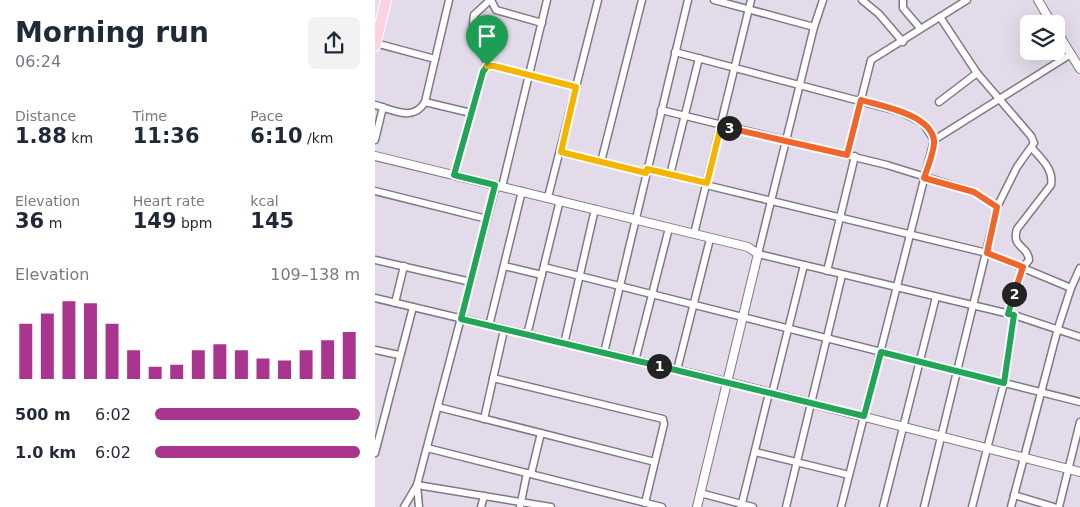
<!DOCTYPE html>
<html lang="en">
<head>
<meta charset="utf-8">
<style>
	body { margin:0; font-family:"DejaVu Sans",sans-serif; background:#f2f2f3; color:#1f2937; height:100vh; display:flex; flex-direction:column; font-size:19px; white-space:nowrap }
	* { box-sizing:border-box; margin:0 }
	p { font-size:16px; color:#747a83 }
	.icon { flex:none; width:28px; height:28px; fill:none; stroke:currentColor; stroke-width:2; stroke-linecap:round; stroke-linejoin:round }
	.map { position:relative; flex:1; overflow:hidden }
	.details { display:flex; flex-direction:column; background:#fff; width:375px }
	.details>* { flex:none }
	.buttons { position:absolute; left:645px; top:15px; display:grid; gap:10px }
	.buttons a { display:grid; place-items:center; width:45px; height:45px; border-radius:8px; background:#fff; box-shadow:0 5px 20px #0002; font-size:25px }
	.pin { position:absolute; display:grid; place-items:center; width:42px; height:42px; color:#fff; margin:-51px -21px; border-radius:50% 50% 50% 0; rotate:-45deg; box-shadow:0 0 5px #0007 }
	.pin .icon { rotate:45deg }
	.km { position:absolute; width:25px; height:25px; margin:-12px; border-radius:50%; background:#222; color:#fff; font-size:14px; line-height:25px; text-align:center }
	.round { display:grid; place-items:center; flex:none; width:52px; height:52px; border-radius:8px; background:#f2f2f3 }
	.summary { display:flex; align-items:center; justify-content:space-between; height:85px; padding:0 15px }
	h1 { font-size:28px; font-weight:800; line-height:38px }
	.stats { display:grid; grid-template-columns:repeat(3,1fr); gap:8px; height:85px; padding:5px 15px }
	.stats div { display:grid; align-content:center }
	.stats b { font-size:21px; font-weight:800 }
	.stats small { font-size:14px; font-weight:400 }
	.stats p { font-size:14px }
	.chart { height:140px; padding:10px 15px }
	.chart p { display:flex; justify-content:space-between }
	.chart svg { width:100%; height:90px; margin-top:5px; stroke:#a9358f; stroke-width:6 }
	ul { padding:0 15px; list-style:none; font-size:16px }
	li { display:grid; grid-template-columns:80px 60px 1fr; align-items:center; height:38px }
	li i { height:12px; border-radius:6px; background:#a9358f }
	main { display:flex; flex:1; min-height:0 }
	.map>svg:first-child { display:block }
</style>
</head>
<body>
<main>
<section class="details">
<div class="summary"><div><h1>Morning run</h1><p>06:24</p></div><a class="round"><svg class="icon" aria-label="share" viewBox="0 0 24 24"><path d="M12 15V3M7 8l5-5 5 5M5 13v7h14v-7"/></svg></a></div>
<div class="stats">
<div><p>Distance</p><b>1.88<small> km</small></b></div>
<div><p>Time</p><b>11:36</b></div>
<div><p>Pace</p><b>6:10<small> /km</small></b></div>
</div>
<div class="stats">
<div><p>Elevation</p><b>36<small> m</small></b></div>
<div><p>Heart rate</p><b>149<small> bpm</small></b></div>
<div><p>kcal</p><b>145</b></div>
</div>
<div class="chart"><p><span>Elevation</span>109–138 m</p>
<svg viewBox="0 0 160 44" preserveAspectRatio="none"><path d="M5 44V17M15 44V12M25 44V6M35 44V7M45 44V17M55 44V30M65 44V38M75 44V37M85 44V30M95 44V27M105 44V30M115 44V34M125 44V35M135 44V30M145 44V25M155 44V21"/></svg>
</div>
<ul>
<li><b>500 m</b>6:02<i style="width:100%"></i></li>
<li><b>1.0 km</b>6:02<i style="width:100%"></i></li>
</ul>
</section>
<div class="map">
<svg width="705" height="507" viewBox="0 0 705 507">
	<rect width="100%" height="100%" fill="#e4dbea"/>
	<g fill="none" stroke-linecap="round" stroke-linejoin="round">
		<defs>
			<g id="minor">
				<path d="M115 0 99 15C95 36 103 49 115 66"/>
				<polyline points="116,0 121,10 167,23"/>
				<polyline points="339,0 439,27"/>
				<polyline points="448,0 439,27 383,254 639,315 705,337"/>
				<polyline points="487,0 504,14 528,42"/>
				<polyline points="528,0 528,8 545,28"/>
				<polyline points="0,43 60,59"/>
				<polyline points="300,52 526,112 548,123 559,140 466,507"/>
				<polyline points="50,102 96,113"/>
				<polyline points="564,102 602,73"/>
				<path d="M0 105C19 110 38 122 50 102L74 0"/>
				<polyline points="286,110 512,165 599,192 622,207"/>
				<polyline points="0,140 8,107"/>
				<polyline points="559,140 696,54"/>
				<polyline points="185,152 271,173"/>
				<polyline points="472,155 496,60 592,0"/>
				<polyline points="226,162 267,0"/>
				<polyline points="272,169 332,183"/>
				<polyline points="79,175 108,72 111,66 119,66 201,87"/>
				<polyline points="295,175 324,58"/>
				<polyline points="331,185 612,253 696,288"/>
				<polyline points="127,187 172,0"/>
				<polyline points="0,191 112,219"/>
				<polyline points="173,197 223,0"/>
				<polyline points="319,234 376,0"/>
				<polyline points="0,260 96,282"/>
				<polyline points="129,266 167,275"/>
				<polyline points="169,267 705,402"/>
				<polyline points="452,271 480,156"/>
				<polyline points="0,298 353,382"/>
				<polyline points="20,303 29,266"/>
				<path d="M633 314 648 267 654 260C653 245 636 248 642 229L676 185C679 169 666 159 657 148"/>
				<polyline points="114,326 147,191"/>
				<polyline points="152,335 185,200"/>
				<polyline points="189,344 220,209"/>
				<polyline points="0,350 24,355"/>
				<polyline points="229,353 313,0"/>
				<polyline points="260,361 294,228"/>
				<polyline points="302,370 335,239"/>
				<polyline points="118,378 288,419 289,424 270,503"/>
				<polyline points="397,394 429,265"/>
				<polyline points="63,407 280,462"/>
				<polyline points="109,419 129,330"/>
				<polyline points="52,448 287,507"/>
				<polyline points="380,452 474,475"/>
				<polyline points="0,453 38,307"/>
				<polyline points="156,474 166,433"/>
				<polyline points="42,485 176,507"/>
				<polyline points="42,485 44,507"/>
				<polyline points="325,493 378,507"/>
				<polyline points="639,495 679,507"/>
				<polyline points="29,507 42,485 121,185"/>
				<polyline points="106,507 109,496"/>
				<polyline points="145,507 152,473"/>
				<polyline points="366,507 394,393"/>
				<polyline points="411,507 467,275"/>
				<polyline points="508,507 561,297"/>
				<polyline points="549,507 622,207 642,167 659,143 656,136 602,73 565,17"/>
				<polyline points="597,507 629,383 639,315"/>
				<polyline points="636,507 683,328 696,288 705,268"/>
				<polyline points="684,507 705,422"/>
			</g>
			<g id="tertiary">
				<polyline points="663,0 677,24"/>
				<polyline points="681,30 705,69"/>
				<polyline points="0,156 373,247 383,254 322,507"/>
				<polyline points="353,382 705,472"/>
			</g>
			<polyline id="trunk" points="0,46 11,0"/>
		</defs>
		<use href="#minor" stroke="#7f7885" stroke-width="9"/>
		<use href="#tertiary" stroke="#7f7885" stroke-width="10"/>
		<use href="#trunk" stroke="#fff" stroke-width="12"/>
		<use href="#minor" stroke="#fff" stroke-width="6"/>
		<use href="#tertiary" stroke="#fff" stroke-width="8"/>
		<use href="#trunk" stroke="#fcd2e2" stroke-width="10"/>
	</g>
	<g fill="none" stroke-linecap="round" stroke-linejoin="round">
		<defs>
			<polyline id="split-1" points="112,66 108,72 79,175 120,185 86,319 284,366"/>
			<polyline id="split-2" points="284,366 489,416 506,352 629,383 639,315 633,314 639,294"/>
			<path id="split-3" d="M354 128 472 155 486 100C506 106 555 114 559 140 560 147 552 170 549 178L599 192 622 207 612 253 648 267 639 294"/>
			<polyline id="split-4" points="112,66 119,66 201,87 186,152 271,173 272,169 332,183 346,126 354,128"/>
		</defs>
		<use href="#split-1" stroke="#fff" stroke-width="10"/>
		<use href="#split-2" stroke="#fff" stroke-width="10"/>
		<use href="#split-3" stroke="#fff" stroke-width="10"/>
		<use href="#split-4" stroke="#fff" stroke-width="10"/>
		<use href="#split-1" stroke="#22a559" stroke-width="6"/>
		<use href="#split-2" stroke="#22a559" stroke-width="6"/>
		<use href="#split-3" stroke="#f0652b" stroke-width="6"/>
		<use href="#split-4" stroke="#f5b400" stroke-width="6"/>
	</g>
</svg>
<div class="buttons">
<a><svg class="icon" aria-label="layers" viewBox="0 0 24 24"><path d="M12 4l9 5-9 5-9-5zM3 14l9 5 9-5"/></svg></a>
</div>
<div class="pin" style="left:112px;top:66px;background:#1e9e55"><svg class="icon" aria-label="arrive" viewBox="0 0 24 24"><path d="M6 21V4h12l-3 4 3 4H6"/></svg></div>
<b class="km" style="left:284px;top:366px">1</b>
<b class="km" style="left:639px;top:294px">2</b>
<b class="km" style="left:354px;top:128px">3</b>
</div>
</main>
</body>
</html>
